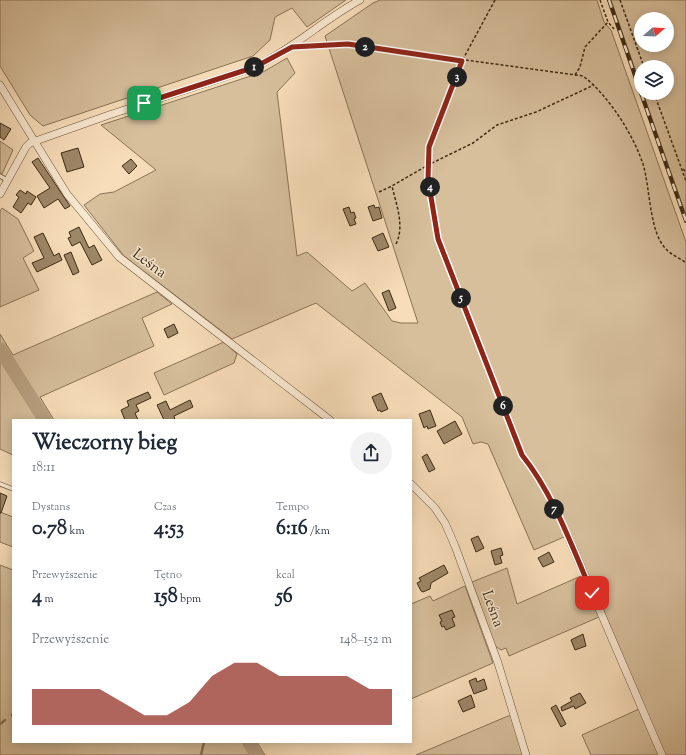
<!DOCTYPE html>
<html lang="pl">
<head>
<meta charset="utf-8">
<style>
	body { margin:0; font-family:"Sorts Mill Goudy",serif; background:#f2f2f3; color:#1f2937; height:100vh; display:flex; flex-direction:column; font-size:15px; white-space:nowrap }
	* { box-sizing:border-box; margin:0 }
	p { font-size:13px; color:#747a83 }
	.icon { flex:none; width:22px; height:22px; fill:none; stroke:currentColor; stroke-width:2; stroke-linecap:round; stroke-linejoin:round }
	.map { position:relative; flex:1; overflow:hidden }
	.sheet { position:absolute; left:12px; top:419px; width:400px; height:324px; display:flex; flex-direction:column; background:#fff; border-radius:0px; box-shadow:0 2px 10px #0003 }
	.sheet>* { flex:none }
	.needle { width:26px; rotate:71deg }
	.buttons { position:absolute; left:634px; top:12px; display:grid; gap:8px }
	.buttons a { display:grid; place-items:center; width:40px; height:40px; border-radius:50%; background:#fff; box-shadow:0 2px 10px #0003; font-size:20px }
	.pin { position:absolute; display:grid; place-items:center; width:34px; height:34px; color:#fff; margin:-17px; border-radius:8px; box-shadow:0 2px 6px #0006 }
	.km { position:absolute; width:20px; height:20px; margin:-10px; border-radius:50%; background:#222; color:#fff; font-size:11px; line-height:20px; text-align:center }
	.round { display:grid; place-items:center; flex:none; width:42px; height:42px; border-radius:21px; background:#f2f2f3 }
	.overview { display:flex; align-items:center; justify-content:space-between; height:68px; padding:0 20px }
	h1 { font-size:22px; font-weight:800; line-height:30px }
	.metrics { display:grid; grid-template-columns:repeat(3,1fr); gap:6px; height:68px; padding:4px 20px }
	.metrics div { display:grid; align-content:center }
	.metrics b { font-size:20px; font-weight:800 }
	.metrics small { font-size:11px; font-weight:400 }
	.metrics p { font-size:11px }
	.chart { height:112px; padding:8px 20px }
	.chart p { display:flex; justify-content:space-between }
	.chart svg { width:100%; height:72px; margin-top:4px; fill:#8f2418; opacity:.7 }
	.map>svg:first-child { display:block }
</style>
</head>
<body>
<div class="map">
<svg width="686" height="755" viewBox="0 0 686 755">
	<rect width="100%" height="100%" fill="#f7ddb9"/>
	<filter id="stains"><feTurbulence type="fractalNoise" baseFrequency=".005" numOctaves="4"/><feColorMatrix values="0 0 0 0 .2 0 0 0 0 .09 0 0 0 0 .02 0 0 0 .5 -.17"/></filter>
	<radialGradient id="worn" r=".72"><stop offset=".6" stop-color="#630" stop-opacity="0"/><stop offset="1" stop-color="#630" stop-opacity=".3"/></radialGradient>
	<g fill="#d7bf9c" stroke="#8a7456" fill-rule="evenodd">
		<polygon points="0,0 346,0 307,27 292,8 275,17 270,40 253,56 43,126 30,115 0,66"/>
		<polygon points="380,0 597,0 604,22 611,30 686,242 686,755 665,755 571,534 534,550 488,444 481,442 473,444 462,417 316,303 232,339 124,256 84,205 100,194 114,192 156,170 101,125 263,72 287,58 295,73 277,92 297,256 307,252 352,291 365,283 392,321 401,323 418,323 325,36 373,3"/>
		<path d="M611 0H686V215L643 93H667V67H641V86ZM641 19H667V45H641Z"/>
		<polygon points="0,141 13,150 2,174 0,173"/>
		<polygon points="2,208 18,219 34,251 23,258 39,290 0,307 0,211"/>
		<polygon points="157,292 172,304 142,318 154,346 40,397 54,420 13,420 13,455 0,449 0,334 13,355"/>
		<polygon points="224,342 237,354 234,363 164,395 154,373"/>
		<polygon points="0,512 13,517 13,547 0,542"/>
		<polygon points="0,565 13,570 13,742 257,742 265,755 0,755"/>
		<polygon points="507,568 517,604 581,576 599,617 509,656 506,648 501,650 495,646 472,582"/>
		<polygon points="465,586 493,663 411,699 411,604 430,596 433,601"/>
		<polygon points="639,709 659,755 591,755 582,735"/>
		<polygon points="508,716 511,716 523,755 416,755"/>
	</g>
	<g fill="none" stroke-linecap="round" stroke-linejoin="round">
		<g stroke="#877154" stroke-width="2.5">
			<polyline points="12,715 13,714"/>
			<polyline points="0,724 5,720"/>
			<polyline points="201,755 204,742"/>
		</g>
		<g stroke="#b8a080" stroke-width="14">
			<polyline points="0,349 45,420"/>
			<polyline points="249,742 257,755"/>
		</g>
	</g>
	<g fill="#9e8768" stroke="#3d2a11">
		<polygon points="0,123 11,129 4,140 0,137"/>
		<polygon points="78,148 84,167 67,172 61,153"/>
		<polygon points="38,158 70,206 65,209 58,199 44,208 37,196 50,188 32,162"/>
		<polygon points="131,159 137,166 129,174 122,166"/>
		<polygon points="20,190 26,194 27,191 36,197 31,205 28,203 21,213 13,207 19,197 16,195"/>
		<polygon points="374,205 375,208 379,207 382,218 373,221 368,207"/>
		<polygon points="349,207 351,213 354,212 356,218 354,219 356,224 350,226 343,209"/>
		<polygon points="79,227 89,248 94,245 102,260 92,265 80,242 72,246 68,238 71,237 69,232"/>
		<polygon points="43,233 54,256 59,253 62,260 37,272 32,263 44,258 34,237"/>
		<polygon points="383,233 389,247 378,251 372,238"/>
		<polygon points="71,252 79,272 73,275 64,255"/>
		<polygon points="389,290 396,308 389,311 382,293"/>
		<polygon points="174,324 178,333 168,338 164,329"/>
		<polygon points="148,392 151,398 136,405 139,411 135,413 138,420 125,420 121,410 129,406 127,401"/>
		<polygon points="381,393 388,409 381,412 380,410 378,411 372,397"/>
		<polygon points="190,400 193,407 174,416 175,420 164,420 157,405 166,401 170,410"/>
		<polygon points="430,410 436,426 428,429 427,426 424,428 419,414"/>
		<polygon points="455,421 462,434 444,444 437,431"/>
		<polygon points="427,454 435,469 429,472 422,457"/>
		<polygon points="0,493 7,496 1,513 0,513"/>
		<polygon points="478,536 484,548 476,552 471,539"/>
		<polygon points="501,548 503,555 500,556 502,563 495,565 491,551"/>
		<polygon points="549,552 554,562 543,567 538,558"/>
		<polygon points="444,565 448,573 431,583 430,589 423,592 421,591 417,583 421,581 419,578"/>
		<polygon points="452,610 455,617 452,618 455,626 446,630 444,626 442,627 440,622 442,621 439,615"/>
		<polygon points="583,634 586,646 575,650 571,640"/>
		<polygon points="476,678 477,682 484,679 487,689 474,694 469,681"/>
		<polygon points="580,693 586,703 575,709 574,706 562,711 561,707 572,701 570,698"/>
		<polygon points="471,695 475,707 463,712 458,701"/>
		<polygon points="556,705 566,724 561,727 551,708"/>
	</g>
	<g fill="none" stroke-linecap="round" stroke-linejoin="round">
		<defs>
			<g id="lane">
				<polyline points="0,176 7,180"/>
				<polyline points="0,484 13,489"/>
			</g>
			<g id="street">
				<polyline points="0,85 67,194 119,257 330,420"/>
				<path d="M0 194 26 147 30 143 109 115 255 67C293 49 323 20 360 0"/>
				<polyline points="411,484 435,508 445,523 455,546 498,663 526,755"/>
				<polyline points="569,539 662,755"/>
			</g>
		</defs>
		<use href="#lane" stroke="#6c573b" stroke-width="5"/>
		<use href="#street" stroke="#6c573b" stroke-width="8"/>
		<g stroke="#3d2a11" stroke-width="1.5" stroke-dasharray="3 2" stroke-linecap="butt">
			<polyline points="495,0 462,61 429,147 428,179 438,239 522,455 535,471 566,534"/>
			<polyline points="600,0 608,22 614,29"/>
			<polyline points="620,0 644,67"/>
			<path d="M302 47 348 44 583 76C608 95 633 134 643 164 650 186 649 232 666 249 671 255 680 258 686 263"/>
			<polyline points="575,75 580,67 585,47 608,22"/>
			<polyline points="654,93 686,181"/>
			<polyline points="683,169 686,172"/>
			<polyline points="379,192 392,186"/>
			<path d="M396 244C405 226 396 204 392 186L428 165 473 143 497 125 536 112 594 85"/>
		</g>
		<use href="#lane" stroke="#fae9d2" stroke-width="3.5"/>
		<use href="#street" stroke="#fae9d2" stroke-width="7"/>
		<defs>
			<g id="rail">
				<polyline points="609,0 641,93"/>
				<polyline points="641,93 686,221"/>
			</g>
		</defs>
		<use href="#rail" stroke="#3d2a11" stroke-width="4"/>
		<use href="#rail" stroke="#fae9d2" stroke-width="2.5" stroke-dasharray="8" stroke-linecap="butt"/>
	</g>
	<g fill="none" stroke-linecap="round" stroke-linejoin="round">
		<defs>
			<path id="route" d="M144 103 255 67 292 47 348 44 462 61 429 147 428 179 438 239 522 455C554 495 572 547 592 593"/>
		</defs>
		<use href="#route" stroke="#fff" stroke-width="8"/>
		<use href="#route" stroke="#8f2418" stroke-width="5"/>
	</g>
	<g text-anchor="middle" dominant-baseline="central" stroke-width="3" stroke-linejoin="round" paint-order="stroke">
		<g font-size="15" fill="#3d2a11" stroke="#fae9d2">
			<text transform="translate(149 264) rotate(37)">Leśna</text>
			<text transform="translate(492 609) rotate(70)">Leśna</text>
		</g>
	</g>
	<rect width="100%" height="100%" filter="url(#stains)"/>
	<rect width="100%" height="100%" fill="url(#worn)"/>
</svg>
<div class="buttons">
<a><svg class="needle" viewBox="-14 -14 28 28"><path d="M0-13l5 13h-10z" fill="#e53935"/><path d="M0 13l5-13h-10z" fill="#747a83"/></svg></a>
<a><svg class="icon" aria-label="layers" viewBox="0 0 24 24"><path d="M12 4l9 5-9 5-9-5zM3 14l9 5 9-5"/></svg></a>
</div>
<div class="pin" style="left:144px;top:103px;background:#1e9e55"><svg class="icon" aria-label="arrive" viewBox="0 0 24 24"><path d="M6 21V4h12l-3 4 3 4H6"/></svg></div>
<div class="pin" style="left:592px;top:593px;background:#d93025"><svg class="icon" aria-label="check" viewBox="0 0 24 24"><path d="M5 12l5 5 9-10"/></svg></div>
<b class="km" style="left:254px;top:67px">1</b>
<b class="km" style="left:365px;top:47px">2</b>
<b class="km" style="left:457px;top:77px">3</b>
<b class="km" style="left:430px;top:187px">4</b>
<b class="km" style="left:461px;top:298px">5</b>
<b class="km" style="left:503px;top:406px">6</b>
<b class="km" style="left:554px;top:509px">7</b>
<section class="sheet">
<div class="overview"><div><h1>Wieczorny bieg</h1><p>18:11</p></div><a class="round"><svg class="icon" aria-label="share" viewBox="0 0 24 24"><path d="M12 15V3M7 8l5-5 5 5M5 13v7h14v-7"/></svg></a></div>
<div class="metrics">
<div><p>Dystans</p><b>0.78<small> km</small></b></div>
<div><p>Czas</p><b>4:53</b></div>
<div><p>Tempo</p><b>6:16<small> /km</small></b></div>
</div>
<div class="metrics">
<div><p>Przewyższenie</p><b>4<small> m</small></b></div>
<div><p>Tętno</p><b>158<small> bpm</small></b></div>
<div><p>kcal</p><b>56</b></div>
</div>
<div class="chart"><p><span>Przewyższenie</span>148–152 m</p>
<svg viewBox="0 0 160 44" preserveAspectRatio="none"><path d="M0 44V22L10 22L20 22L30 22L40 30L50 38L60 38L70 30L80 14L90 6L100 6L110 14L120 14L130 14L140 14L150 22L160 22V44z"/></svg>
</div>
</section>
</div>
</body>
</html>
